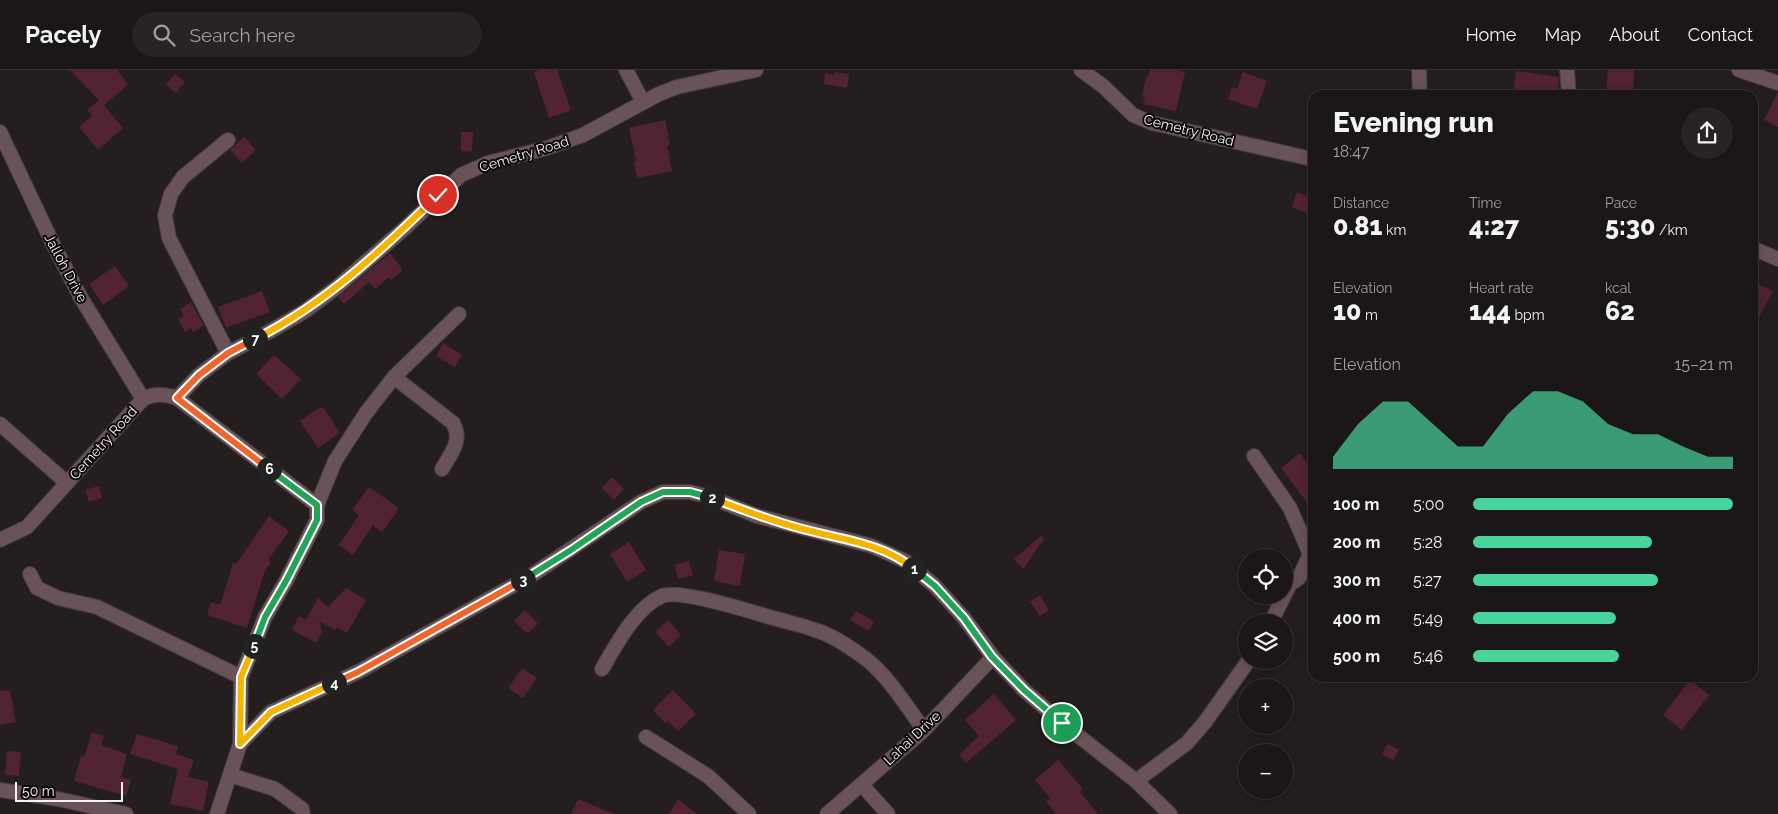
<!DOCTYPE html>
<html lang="en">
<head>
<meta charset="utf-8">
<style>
	body { margin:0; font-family:Raleway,sans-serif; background:#282324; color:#f1f3f6; height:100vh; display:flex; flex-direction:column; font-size:19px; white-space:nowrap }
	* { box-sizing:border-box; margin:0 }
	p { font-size:16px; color:#a09fa1 }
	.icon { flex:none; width:28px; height:28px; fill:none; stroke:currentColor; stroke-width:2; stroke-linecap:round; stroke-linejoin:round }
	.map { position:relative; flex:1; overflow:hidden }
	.drawer { position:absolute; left:1308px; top:20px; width:450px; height:592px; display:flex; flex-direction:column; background:#1b1617; border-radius:15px; box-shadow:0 2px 12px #0003,0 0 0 1px #393536 }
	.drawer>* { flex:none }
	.controls { position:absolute; left:1238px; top:479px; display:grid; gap:10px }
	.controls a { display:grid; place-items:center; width:55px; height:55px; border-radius:50%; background:#1b1617; box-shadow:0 2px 12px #0003,0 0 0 1px #393536; font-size:25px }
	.scale { position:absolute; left:15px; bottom:12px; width:108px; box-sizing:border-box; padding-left:5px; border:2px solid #f6f1f2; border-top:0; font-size:14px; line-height:18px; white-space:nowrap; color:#f6f1f2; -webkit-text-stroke:4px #0b0909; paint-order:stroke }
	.pin { position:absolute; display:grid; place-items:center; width:42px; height:42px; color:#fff; margin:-21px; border:2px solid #fff; border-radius:50%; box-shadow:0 1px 5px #0007 }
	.km { position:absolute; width:25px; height:25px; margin:-12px; border-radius:50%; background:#222; color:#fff; font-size:14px; line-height:25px; text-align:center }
	.round { display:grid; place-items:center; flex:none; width:52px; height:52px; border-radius:26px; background:#282324 }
	.summary { display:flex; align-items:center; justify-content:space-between; height:85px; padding:0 25px }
	h1 { font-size:28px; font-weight:800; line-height:38px }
	.figures { display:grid; grid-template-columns:repeat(3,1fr); gap:8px; height:85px; padding:5px 25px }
	.figures div { display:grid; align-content:center }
	.figures b { font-size:25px; font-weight:800 }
	.figures small { font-size:14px; font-weight:400 }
	.figures p { font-size:14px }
	.chart { height:140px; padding:10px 25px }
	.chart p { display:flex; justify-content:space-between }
	.chart svg { width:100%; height:90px; margin-top:5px; fill:#48d49d; opacity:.7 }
	ul { padding:0 25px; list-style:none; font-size:16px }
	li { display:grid; grid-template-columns:80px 60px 1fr; align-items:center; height:38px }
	li i { height:12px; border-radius:6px; background:#48d49d }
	header { display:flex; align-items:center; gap:30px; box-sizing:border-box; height:70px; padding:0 25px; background:#1b1617; border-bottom:1px solid #393536 }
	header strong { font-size:24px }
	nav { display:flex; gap:28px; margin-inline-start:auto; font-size:18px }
	.search { width:350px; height:45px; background:#282324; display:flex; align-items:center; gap:12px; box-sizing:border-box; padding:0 18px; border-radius:28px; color:#a09fa1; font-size:19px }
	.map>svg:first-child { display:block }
</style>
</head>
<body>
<header>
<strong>Pacely</strong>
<div class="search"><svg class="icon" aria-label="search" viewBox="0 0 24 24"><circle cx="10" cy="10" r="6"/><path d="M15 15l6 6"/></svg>Search here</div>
<nav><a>Home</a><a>Map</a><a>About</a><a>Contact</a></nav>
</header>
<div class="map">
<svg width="1778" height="744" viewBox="0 0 1778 744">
	<rect width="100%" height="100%" fill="#241e1f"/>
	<g fill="#522330">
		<polygon points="70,0 117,0 128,15 104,35 102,33 123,58 98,80 79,57 92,46 87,40 99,30"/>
		<polygon points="540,0 557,0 571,40 549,48 534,2"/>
		<polygon points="1150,0 1177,0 1185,2 1176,41 1143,34 1145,27 1142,26 1146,7 1148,7"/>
		<polygon points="1608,0 1634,0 1633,25 1606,25"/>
		<polygon points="1516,1 1559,7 1558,25 1513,25"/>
		<polygon points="835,2 849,4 847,18 824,14 825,3 835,5"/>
		<polygon points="1243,2 1267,11 1257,39 1228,29 1232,17 1237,19"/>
		<polygon points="175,4 185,12 176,23 166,15"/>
		<polygon points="1778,22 1778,57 1764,50"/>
		<polygon points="665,50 670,75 667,75 672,101 637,108 634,92 636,91 629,58"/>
		<polygon points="461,62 473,62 472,82 461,81"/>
		<polygon points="244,67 256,80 242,93 230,80"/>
		<polygon points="1297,122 1312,128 1312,145 1292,137"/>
		<polygon points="390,183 403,200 391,210 389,207 375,219 369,212 344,234 338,227"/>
		<polygon points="115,196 129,216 103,235 89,214"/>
		<polygon points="1752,211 1773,221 1752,260"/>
		<polygon points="262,221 270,242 226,258 218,237"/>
		<polygon points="191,232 204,256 193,262 191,258 185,262 178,249 184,246 180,239"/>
		<polygon points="443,273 462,285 455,297 436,286"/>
		<polygon points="274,285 301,309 282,329 256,304"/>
		<polygon points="319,338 324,338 340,363 318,378 300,351"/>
		<polygon points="1300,383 1312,400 1312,439 1281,398"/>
		<polygon points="612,407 624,419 614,430 602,418"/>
		<polygon points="99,416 102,428 89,432 85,420"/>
		<polygon points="369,417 399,438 382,462 373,455 353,485 339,475 359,445 352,440"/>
		<polygon points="269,446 289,461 268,490 271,492 264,503 247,558 207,545 211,532 220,535 233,493 236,494"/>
		<polygon points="1041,466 1044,469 1023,499 1014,489"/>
		<polygon points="629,472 646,500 627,512 610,484"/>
		<polygon points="719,480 745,484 740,516 714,511"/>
		<polygon points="689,491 693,505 678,509 675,495"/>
		<polygon points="346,518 366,530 347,563 337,557 335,560 319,551 322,562 316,573 292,560 299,546 306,550 318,528 328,537"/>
		<polygon points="1040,525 1049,540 1040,546 1030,532"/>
		<polygon points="525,540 538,554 529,562 525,562 514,551"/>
		<polygon points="856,541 874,551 869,561 850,550"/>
		<polygon points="668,550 681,565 669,577 655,562"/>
		<polygon points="522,598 537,608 523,628 508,618"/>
		<polygon points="1690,610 1709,625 1682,660 1663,645"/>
		<polygon points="10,620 16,652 0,655 0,621"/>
		<polygon points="673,620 696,644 678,661 668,651 665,653 653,640"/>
		<polygon points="994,624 1016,650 966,693 959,685 979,666 965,650"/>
		<polygon points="92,662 104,666 101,675 127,684 121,707 131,710 126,726 74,711 81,686 84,687"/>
		<polygon points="137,664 178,676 176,684 194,690 188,707 209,712 203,741 170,734 178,699 130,684"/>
		<polygon points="1388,674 1399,680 1393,690 1382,684"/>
		<polygon points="7,681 21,682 19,706 5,705"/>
		<polygon points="1058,690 1083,719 1080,722 1098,744 1056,744 1046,731 1050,728 1035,710"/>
		<polygon points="578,729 614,744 571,744"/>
		<polygon points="678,729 697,744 669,744"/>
	</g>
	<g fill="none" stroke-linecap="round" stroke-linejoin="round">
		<defs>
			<g id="minor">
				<polyline points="626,0 643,32"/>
				<polyline points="1419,0 1420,25"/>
				<polyline points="1567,0 1569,25"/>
				<polyline points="1739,0 1778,13"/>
				<polyline points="0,62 52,172 81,228 143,329"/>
				<polyline points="228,70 183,107 171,124 165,145 169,168 228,283"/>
				<path d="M394 307 453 353C463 371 451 383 442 399"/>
				<polyline points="177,328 317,435"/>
				<polyline points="0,354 67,413"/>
				<polyline points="1254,386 1290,438 1310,484 1299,508 1290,514 1271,552"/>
				<polyline points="30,504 37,518 58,528 97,537 241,607"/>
				<path d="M602 599C616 575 636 537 662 526 679 519 746 540 766 546 786 552 808 556 828 565 841 571 854 580 866 589 889 607 907 637 924 660"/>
				<polyline points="646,667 708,706 749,744"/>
				<polyline points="240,674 241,607 265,547 286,511 317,450 317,435 335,391 366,343 394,307 459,244"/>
				<polyline points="230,705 275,719 302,739 303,744"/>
				<polyline points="1136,711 1187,673 1205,652 1249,590"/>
				<polyline points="862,715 888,744"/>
				<polyline points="0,720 58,729 126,744"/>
				<polyline points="217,744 240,674 271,642 358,602 487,530 532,505 641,432 663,422 690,422 710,427 757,446 872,476 905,491 935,516 964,548 993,587 1024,620 1062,653 1136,711 1170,744"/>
				<polyline points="827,744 924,660 993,587"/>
			</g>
			<g id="tertiary">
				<polyline points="1081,0 1103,16 1133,45 1152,53 1312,89"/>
				<polyline points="1752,178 1778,189"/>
				<path d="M0 470 27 457 143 329C155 323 164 324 177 328L199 305 228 283 267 263 305 241 337 217 405 158 461 105 488 93 547 78 583 65 659 24 677 17 756 0"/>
			</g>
		</defs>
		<use href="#minor" stroke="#413c3d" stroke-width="16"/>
		<use href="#tertiary" stroke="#413c3d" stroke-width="16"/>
		<use href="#minor" stroke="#6a5358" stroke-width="14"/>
		<use href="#tertiary" stroke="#6a5358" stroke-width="14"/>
	</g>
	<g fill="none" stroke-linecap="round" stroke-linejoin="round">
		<defs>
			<polyline id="split-1" points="914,499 935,516 964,548 992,587 1024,620 1062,653"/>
			<path id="split-2" d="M712 428C740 439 769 450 799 458 837 469 882 472 914 499"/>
			<polyline id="split-3" points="523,510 571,480 641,432 663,422 690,422 712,428"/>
			<polyline id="split-4" points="334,613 358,602 523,510"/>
			<polyline id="split-5" points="254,576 241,607 240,674 271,642 334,613"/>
			<polyline id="split-6" points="254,576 265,547 286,511 317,450 317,435 269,399"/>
			<polyline id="split-7" points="255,269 228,283 199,305 177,328 269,399"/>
			<path id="split-8" d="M255 269C325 234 383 179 438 125"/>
		</defs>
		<use href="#split-1" stroke="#fff" stroke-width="10"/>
		<use href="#split-2" stroke="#fff" stroke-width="10"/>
		<use href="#split-3" stroke="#fff" stroke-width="10"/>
		<use href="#split-4" stroke="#fff" stroke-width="10"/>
		<use href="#split-5" stroke="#fff" stroke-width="10"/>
		<use href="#split-6" stroke="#fff" stroke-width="10"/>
		<use href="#split-7" stroke="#fff" stroke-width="10"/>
		<use href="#split-8" stroke="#fff" stroke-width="10"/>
		<use href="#split-1" stroke="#22a559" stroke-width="6"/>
		<use href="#split-2" stroke="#f5b400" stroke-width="6"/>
		<use href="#split-3" stroke="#22a559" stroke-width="6"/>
		<use href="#split-4" stroke="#f0652b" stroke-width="6"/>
		<use href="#split-5" stroke="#f5b400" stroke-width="6"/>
		<use href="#split-6" stroke="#22a559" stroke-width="6"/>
		<use href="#split-7" stroke="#f0652b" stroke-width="6"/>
		<use href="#split-8" stroke="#f5b400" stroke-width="6"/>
	</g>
	<g text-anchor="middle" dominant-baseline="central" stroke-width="4" stroke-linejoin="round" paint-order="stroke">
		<g font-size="14" fill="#f6f1f2" stroke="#0b0909">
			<text transform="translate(1189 60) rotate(14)">Cemetry Road</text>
			<text transform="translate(524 84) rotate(-17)">Cemetry Road</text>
			<text transform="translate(66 198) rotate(62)">Jalloh Drive</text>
			<text transform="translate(103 373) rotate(-48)">Cemetry Road</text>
			<text transform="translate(912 668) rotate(-43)">Lahai Drive</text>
		</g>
	</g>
</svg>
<div class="controls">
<a><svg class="icon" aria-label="locate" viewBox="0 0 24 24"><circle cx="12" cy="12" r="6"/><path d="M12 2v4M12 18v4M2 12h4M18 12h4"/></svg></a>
<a><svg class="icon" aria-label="layers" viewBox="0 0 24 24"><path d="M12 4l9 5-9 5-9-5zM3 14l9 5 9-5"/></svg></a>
<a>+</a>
<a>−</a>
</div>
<div class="scale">50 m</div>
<div class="pin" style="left:1062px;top:653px;background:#1e9e55"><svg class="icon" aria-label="arrive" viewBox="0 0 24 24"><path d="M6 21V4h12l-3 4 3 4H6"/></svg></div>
<div class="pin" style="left:438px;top:125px;background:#d93025"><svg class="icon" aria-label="check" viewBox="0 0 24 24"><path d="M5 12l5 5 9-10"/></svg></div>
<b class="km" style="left:914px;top:499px">1</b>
<b class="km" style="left:712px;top:428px">2</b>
<b class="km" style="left:523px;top:510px">3</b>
<b class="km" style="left:334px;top:613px">4</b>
<b class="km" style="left:254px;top:576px">5</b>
<b class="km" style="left:269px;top:399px">6</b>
<b class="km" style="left:255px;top:269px">7</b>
<section class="drawer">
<div class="summary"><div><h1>Evening run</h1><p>18:47</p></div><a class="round"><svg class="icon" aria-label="share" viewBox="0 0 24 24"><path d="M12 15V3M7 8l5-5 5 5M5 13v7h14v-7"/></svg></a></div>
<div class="figures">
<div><p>Distance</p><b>0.81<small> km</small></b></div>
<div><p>Time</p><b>4:27</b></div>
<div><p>Pace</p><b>5:30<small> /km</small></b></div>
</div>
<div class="figures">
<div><p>Elevation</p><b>10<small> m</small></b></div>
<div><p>Heart rate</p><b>144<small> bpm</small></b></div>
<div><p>kcal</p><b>62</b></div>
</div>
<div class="chart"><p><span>Elevation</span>15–21 m</p>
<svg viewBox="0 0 160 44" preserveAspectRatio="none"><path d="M0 44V38L10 22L20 11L30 11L40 22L50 33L60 33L70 17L80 6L90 6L100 11L110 22L120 27L130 27L140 33L150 38L160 38V44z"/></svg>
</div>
<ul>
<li><b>100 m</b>5:00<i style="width:100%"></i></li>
<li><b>200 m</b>5:28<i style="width:69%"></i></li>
<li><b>300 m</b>5:27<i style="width:71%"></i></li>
<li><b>400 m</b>5:49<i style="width:55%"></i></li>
<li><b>500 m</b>5:46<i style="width:56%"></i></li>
</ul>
</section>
</div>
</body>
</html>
